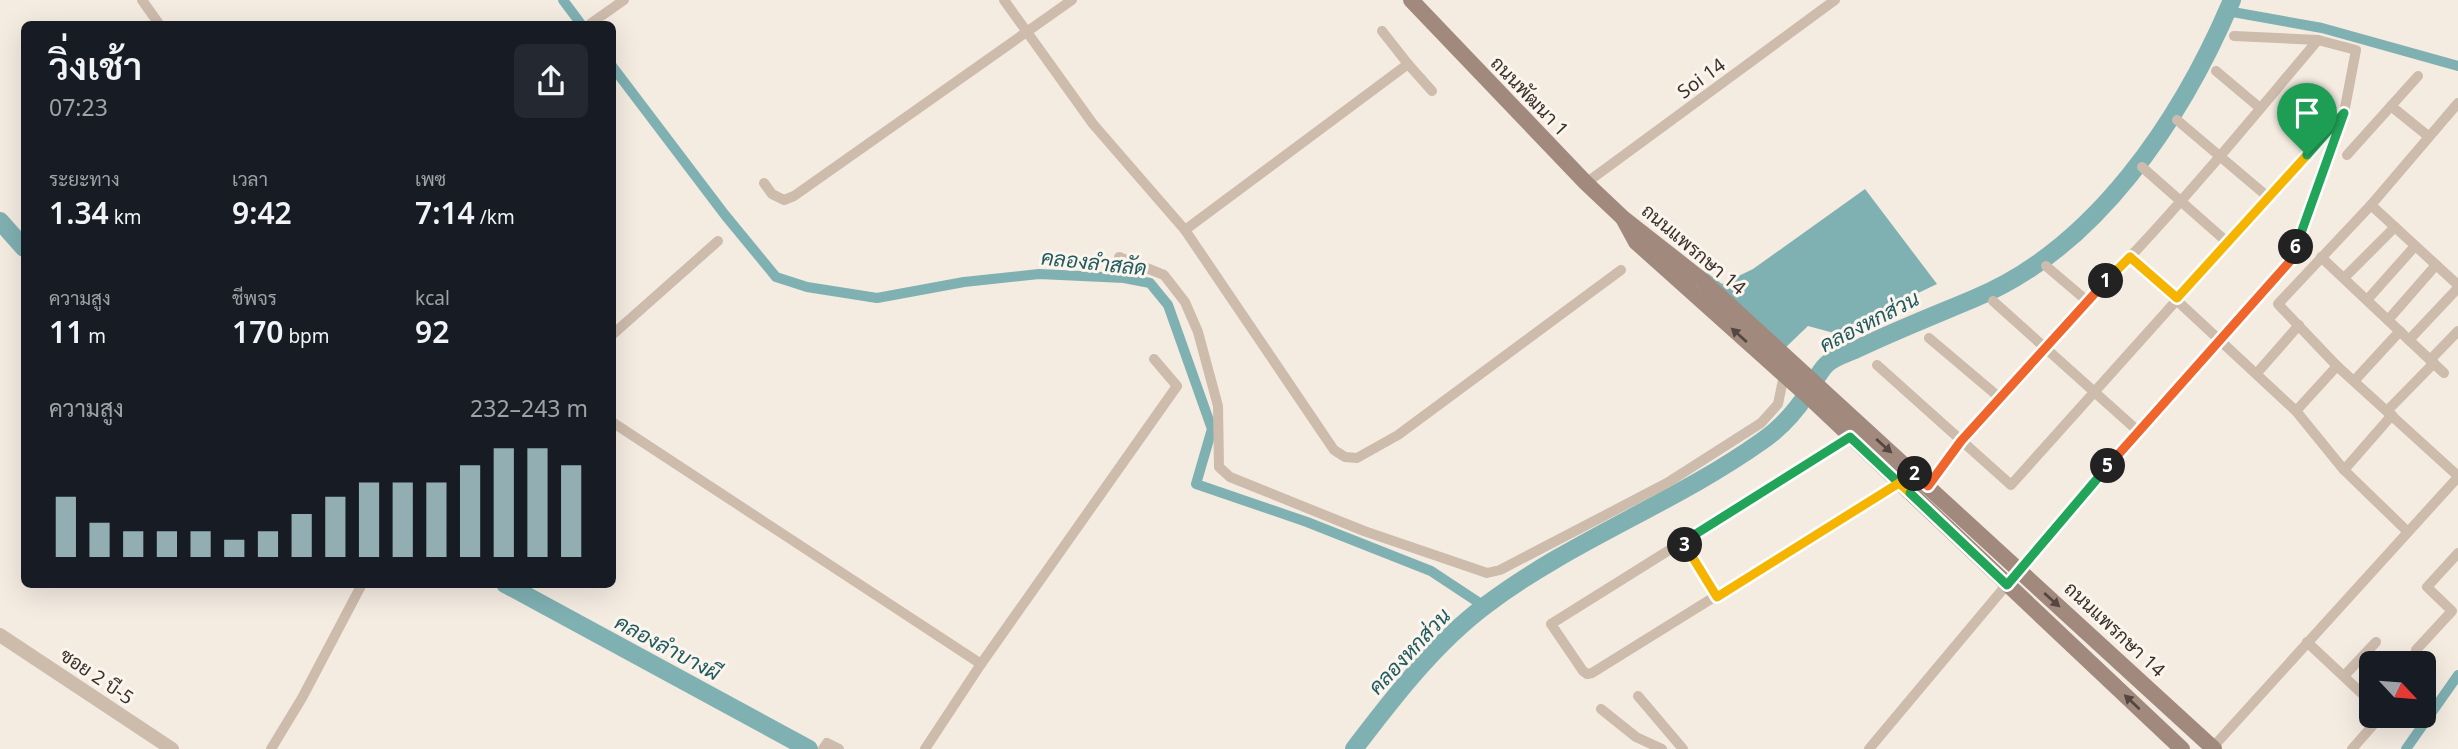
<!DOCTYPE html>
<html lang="th">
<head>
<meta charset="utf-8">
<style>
	body { margin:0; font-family:"Noto Sans",Sarabun,sans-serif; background:#242831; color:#f1f3f6; height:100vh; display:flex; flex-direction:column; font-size:26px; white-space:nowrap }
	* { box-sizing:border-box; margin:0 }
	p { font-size:23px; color:#9ea1a6 }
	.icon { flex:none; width:38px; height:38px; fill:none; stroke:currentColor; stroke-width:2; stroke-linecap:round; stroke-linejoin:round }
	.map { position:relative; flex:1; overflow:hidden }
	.drawer { position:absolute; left:21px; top:21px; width:595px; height:567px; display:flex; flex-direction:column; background:#171b24; border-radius:10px; box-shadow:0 7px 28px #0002 }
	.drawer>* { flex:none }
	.needle { width:46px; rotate:116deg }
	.controls { position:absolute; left:2359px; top:651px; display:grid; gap:14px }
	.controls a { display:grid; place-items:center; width:77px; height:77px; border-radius:10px; background:#171b24; box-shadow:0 7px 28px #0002; font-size:35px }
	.pin { position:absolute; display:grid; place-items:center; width:60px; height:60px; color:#fff; margin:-72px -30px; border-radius:50% 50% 50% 0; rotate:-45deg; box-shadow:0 0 7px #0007 }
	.pin .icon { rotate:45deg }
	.km { position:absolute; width:35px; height:35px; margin:-18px; border-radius:50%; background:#222; color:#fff; font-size:19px; line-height:35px; text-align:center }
	.round { display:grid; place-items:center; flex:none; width:74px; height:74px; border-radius:10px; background:#242831 }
	.headline { display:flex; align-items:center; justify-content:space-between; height:119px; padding:0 28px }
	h1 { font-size:38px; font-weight:600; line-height:52px }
	.figures { display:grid; grid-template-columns:repeat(3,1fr); gap:10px; height:119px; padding:7px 28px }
	.figures div { display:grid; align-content:center }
	.figures b { font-size:30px; font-weight:600 }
	.figures small { font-size:19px; font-weight:400 }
	.figures p { font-size:19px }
	.chart { height:196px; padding:14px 28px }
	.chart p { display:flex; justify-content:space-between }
	.chart svg { width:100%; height:126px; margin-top:7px; stroke:#92aeb2; stroke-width:6 }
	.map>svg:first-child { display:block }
</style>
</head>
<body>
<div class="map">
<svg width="2458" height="749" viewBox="0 0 2458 749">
	<rect width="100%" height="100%" fill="#f4ebe1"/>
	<polygon fill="#7fb0b2" points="1865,189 1937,284 1834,333 1808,326 1785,348 1702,269 1722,284 1753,269"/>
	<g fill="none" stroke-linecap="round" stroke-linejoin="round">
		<g stroke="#7fb0b2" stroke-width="10">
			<polyline points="563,0 581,24"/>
			<polyline points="2227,11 2322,28 2458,66"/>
			<polyline points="612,66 725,215 776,277 807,287 877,298 964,282 1039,274 1124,278 1150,283 1168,305 1212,429 1196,484 1307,522 1431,571 1484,606"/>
			<polyline points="2406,749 2458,675"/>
		</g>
		<g stroke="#7fb0b2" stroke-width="18">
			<polyline points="0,221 24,248"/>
			<polyline points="505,584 809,749"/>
			<path d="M1354 749C1393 698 1434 644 1486 605 1572 540 1675 503 1762 441 1781 428 1795 412 1807 394 1813 385 1819 371 1827 364 1834 357 1849 353 1859 348 1897 330 1935 315 1973 299 2096 249 2182 118 2232 0"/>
		</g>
		<g stroke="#cdbbac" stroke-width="10">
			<polyline points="142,0 159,24"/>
			<polyline points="1004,0 1093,124 1185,230 1334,450 1345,457 1357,458 1398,435 1621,270"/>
			<polyline points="590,24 624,0"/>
			<polyline points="1408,64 1432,91"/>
			<polyline points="2216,71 2260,108"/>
			<polyline points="2458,103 2371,205 2278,304 2337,366 2458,476"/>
			<polyline points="2391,106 2428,136"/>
			<polyline points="2177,120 2268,197"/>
			<polyline points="2347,155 2418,76"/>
			<polyline points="2142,167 2227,242"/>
			<polyline points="764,183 772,194 784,200 794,196 1072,0"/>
			<polyline points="1586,183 1835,0"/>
			<polyline points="2371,205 2458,285"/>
			<polyline points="1185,230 1408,64 1382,31"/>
			<polyline points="1119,257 1164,275 1185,302 1198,332 1218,406 1219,467 1230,477 1364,531 1487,573 1500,570 1667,483 1761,423 1778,404 1784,375"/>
			<polyline points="2130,257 2296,411 2344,470 2408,532"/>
			<polyline points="2321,257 2444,373"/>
			<polyline points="2046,266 2086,300"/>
			<polyline points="2344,278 2395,227"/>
			<polyline points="2367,300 2415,246"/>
			<polyline points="1993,301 2138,431"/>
			<polyline points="2388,320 2436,265"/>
			<polyline points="612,335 718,241"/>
			<polyline points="1929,338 2000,398"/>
			<polyline points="2409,340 2458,288"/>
			<polyline points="2430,360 2458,331"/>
			<polyline points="1877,365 2011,485 2340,118"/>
			<polyline points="2257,373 2299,325"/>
			<polyline points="2354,381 2400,331"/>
			<polyline points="2296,411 2337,366"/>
			<polyline points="2387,411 2434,363"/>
			<polyline points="612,422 981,664 925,749"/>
			<polyline points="1850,437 1551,624 1583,671 1587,674 1592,673 1904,479"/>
			<polyline points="2344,470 2392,415"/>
			<path d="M1928 486C1988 403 2061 331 2131 256 2196 187 2257 112 2318 40"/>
			<polyline points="1683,542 1717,597"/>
			<polyline points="2307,642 2371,702"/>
			<polyline points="2416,650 2452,611 2427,587 2458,553"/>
			<polyline points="981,664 1177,386 1154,359"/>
			<polyline points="2344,676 2376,642"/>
			<polyline points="1638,696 1683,749"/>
			<polyline points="1601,709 1636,737 1662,749"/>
			<polyline points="2213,747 2458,477"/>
			<polyline points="271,749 302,698 362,584"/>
			<polyline points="823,749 827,743 839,749"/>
			<polyline points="1869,749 2019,570 2292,259 2344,113 2356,50 2318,40 2234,36"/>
			<polyline points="2352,749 2381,716"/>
		</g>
		<polyline stroke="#cdbbac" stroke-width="14" points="0,635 172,749"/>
		<g stroke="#a18a7d" stroke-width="16">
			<polyline points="1411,0 1586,183 1623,218 1702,280 2214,749"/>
			<polyline points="1624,220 1636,242 1808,396 2182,749"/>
		</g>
	</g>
	<defs><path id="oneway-solid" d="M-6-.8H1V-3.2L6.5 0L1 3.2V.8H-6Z" transform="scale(1.75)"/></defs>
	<g fill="#544640">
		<use href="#oneway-solid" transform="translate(1739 335) rotate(-138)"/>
		<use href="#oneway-solid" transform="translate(1884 446) rotate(42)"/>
		<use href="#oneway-solid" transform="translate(2052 600) rotate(42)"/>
		<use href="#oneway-solid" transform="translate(2132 702) rotate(-137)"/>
	</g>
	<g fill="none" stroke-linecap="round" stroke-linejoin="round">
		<defs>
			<polyline id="split-1" points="2106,281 2130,257 2177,298 2307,155"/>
			<polyline id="split-2" points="1915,474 1928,486 1961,441 2106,281"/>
			<polyline id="split-3" points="1685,545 1683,542 1850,437 1899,483 1912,472 1915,474"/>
			<polyline id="split-4" points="1685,545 1717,597 1899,483 1910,493"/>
			<polyline id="split-5" points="1910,493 2007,585 2108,466"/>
			<polyline id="split-6" points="2108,466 2292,259 2296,247"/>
			<polyline id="split-7" points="2296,247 2344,113 2307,155"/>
		</defs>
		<use href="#split-1" stroke="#fff" stroke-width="14"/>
		<use href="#split-2" stroke="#fff" stroke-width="14"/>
		<use href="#split-3" stroke="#fff" stroke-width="14"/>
		<use href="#split-4" stroke="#fff" stroke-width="14"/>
		<use href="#split-5" stroke="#fff" stroke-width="14"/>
		<use href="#split-6" stroke="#fff" stroke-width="14"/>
		<use href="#split-7" stroke="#fff" stroke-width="14"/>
		<use href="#split-1" stroke="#f5b400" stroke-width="9"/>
		<use href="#split-2" stroke="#f0652b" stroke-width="9"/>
		<use href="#split-3" stroke="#22a559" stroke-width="9"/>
		<use href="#split-4" stroke="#f5b400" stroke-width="9"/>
		<use href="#split-5" stroke="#22a559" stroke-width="9"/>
		<use href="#split-6" stroke="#f0652b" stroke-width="9"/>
		<use href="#split-7" stroke="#22a559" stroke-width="9"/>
	</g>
	<g text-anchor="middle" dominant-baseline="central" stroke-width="6" stroke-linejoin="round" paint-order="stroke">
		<g font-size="19" fill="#3b302b" stroke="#fbf5ee">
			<text transform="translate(1701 78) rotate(-36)">Soi 14</text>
			<text transform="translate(1530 96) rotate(46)">ถนนพัฒนา 1</text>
			<text transform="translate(1694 249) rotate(40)">ถนนแพรกษา 14</text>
			<text transform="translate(2115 629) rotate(43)">ถนนแพรกษา 14</text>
			<text transform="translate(97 676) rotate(34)">ซอย 2 บี-5</text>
		</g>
		<g font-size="21" font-style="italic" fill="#1f5a5e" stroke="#fbf5ee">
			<text transform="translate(1094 262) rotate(6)">คลองลำสลัด</text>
			<text transform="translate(1869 321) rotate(-27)">คลองหกส่วน</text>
			<text transform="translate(668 647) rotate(28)">คลองลำบางผี</text>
			<text transform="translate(1409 651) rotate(-47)">คลองหกส่วน</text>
		</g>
	</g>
</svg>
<div class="controls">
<a><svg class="needle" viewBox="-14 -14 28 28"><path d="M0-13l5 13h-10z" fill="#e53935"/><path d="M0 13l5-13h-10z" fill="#9ea1a6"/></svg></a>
</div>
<div class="pin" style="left:2307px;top:155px;background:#1e9e55"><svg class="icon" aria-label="arrive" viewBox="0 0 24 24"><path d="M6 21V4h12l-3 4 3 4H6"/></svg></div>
<b class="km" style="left:2106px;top:281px">1</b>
<b class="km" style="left:1915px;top:474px">2</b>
<b class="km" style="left:1685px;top:545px">3</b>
<b class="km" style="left:2108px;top:466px">5</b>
<b class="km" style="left:2296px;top:247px">6</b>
<section class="drawer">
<div class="headline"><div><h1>วิ่งเช้า</h1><p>07:23</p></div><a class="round"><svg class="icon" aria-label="share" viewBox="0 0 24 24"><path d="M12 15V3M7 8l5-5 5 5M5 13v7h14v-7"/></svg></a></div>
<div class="figures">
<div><p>ระยะทาง</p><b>1.34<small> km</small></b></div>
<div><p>เวลา</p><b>9:42</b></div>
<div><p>เพซ</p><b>7:14<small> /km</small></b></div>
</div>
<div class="figures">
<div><p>ความสูง</p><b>11<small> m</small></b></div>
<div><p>ชีพจร</p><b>170<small> bpm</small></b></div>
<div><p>kcal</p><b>92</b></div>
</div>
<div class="chart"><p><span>ความสูง</span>232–243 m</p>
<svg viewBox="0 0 160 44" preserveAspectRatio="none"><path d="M5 44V23M15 44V32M25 44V35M35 44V35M45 44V35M55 44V38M65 44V35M75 44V29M85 44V23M95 44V18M105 44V18M115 44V18M125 44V12M135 44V6M145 44V6M155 44V12"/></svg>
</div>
</section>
</div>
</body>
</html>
